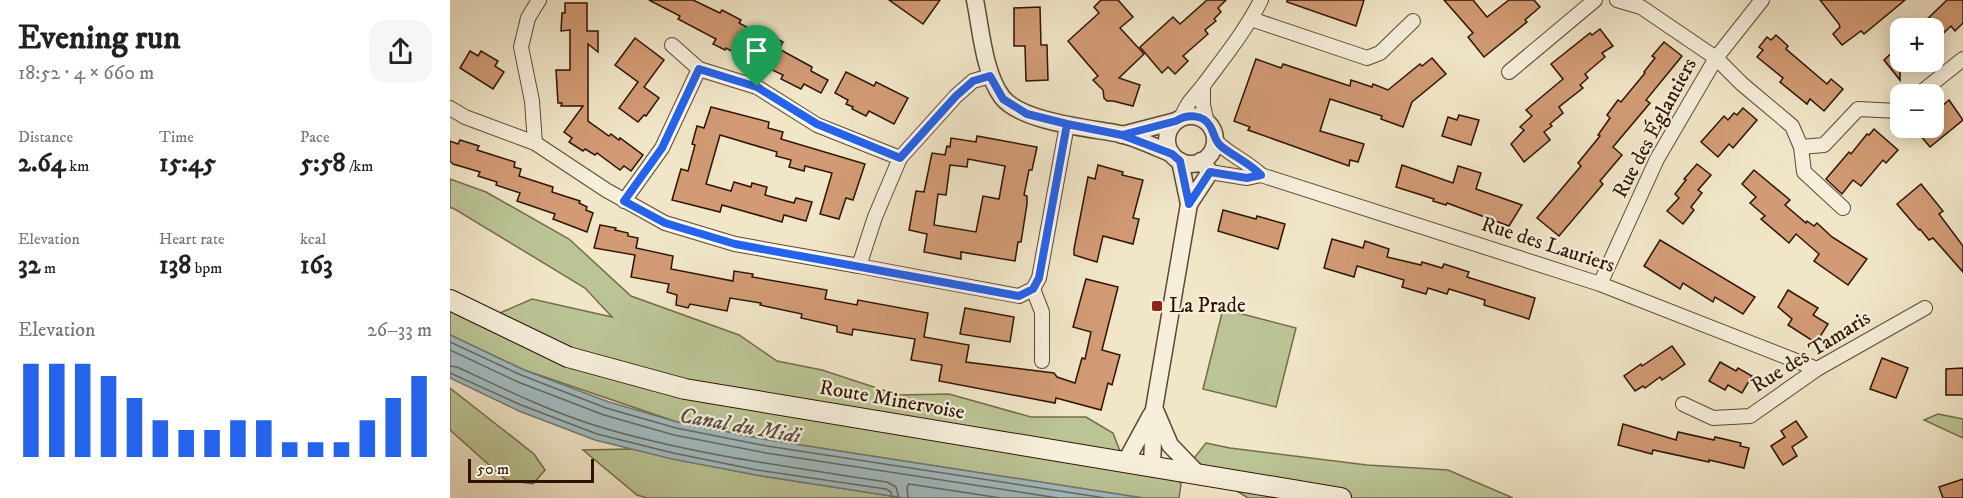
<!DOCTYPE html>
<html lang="en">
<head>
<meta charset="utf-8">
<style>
	body { margin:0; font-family:"IM FELL DW Pica",serif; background:#f6f6f6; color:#222; height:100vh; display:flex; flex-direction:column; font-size:22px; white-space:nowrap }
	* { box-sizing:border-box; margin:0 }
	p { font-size:20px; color:#767676 }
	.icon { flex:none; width:33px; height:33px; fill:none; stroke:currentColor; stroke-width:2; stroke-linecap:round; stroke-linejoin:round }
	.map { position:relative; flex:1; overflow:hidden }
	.details { display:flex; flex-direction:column; background:#fff; width:450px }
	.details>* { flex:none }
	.tools { position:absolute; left:1440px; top:18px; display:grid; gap:12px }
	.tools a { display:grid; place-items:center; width:54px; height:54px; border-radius:12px; background:#fff; box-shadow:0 3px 15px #0003; font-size:30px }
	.scale { position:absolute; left:18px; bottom:15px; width:126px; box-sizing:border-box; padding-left:6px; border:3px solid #2e1400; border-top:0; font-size:16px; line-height:21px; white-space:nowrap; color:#2e1400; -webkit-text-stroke:4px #f6efdb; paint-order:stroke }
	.pin { position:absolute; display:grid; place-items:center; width:51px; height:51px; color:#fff; margin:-62px -26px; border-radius:50% 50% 50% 0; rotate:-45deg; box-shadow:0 0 6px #0007 }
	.pin .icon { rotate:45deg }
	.round { display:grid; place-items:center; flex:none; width:63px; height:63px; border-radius:18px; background:#f6f6f6 }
	.summary { display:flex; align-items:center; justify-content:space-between; height:102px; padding:0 18px }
	h1 { font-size:33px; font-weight:700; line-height:45px }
	.figures { display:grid; grid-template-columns:repeat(3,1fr); gap:9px; height:102px; padding:6px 18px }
	.figures div { display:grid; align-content:center }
	.figures b { font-size:26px; font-weight:700 }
	.figures small { font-size:16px; font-weight:400 }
	.figures p { font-size:16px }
	.chart { height:168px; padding:12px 18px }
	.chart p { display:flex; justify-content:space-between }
	.chart svg { width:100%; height:108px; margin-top:6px; stroke:#2563eb; stroke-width:6 }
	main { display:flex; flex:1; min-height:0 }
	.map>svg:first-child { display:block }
</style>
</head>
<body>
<main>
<section class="details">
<div class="summary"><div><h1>Evening run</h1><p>18:52 · 4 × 660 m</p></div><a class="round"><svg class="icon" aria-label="share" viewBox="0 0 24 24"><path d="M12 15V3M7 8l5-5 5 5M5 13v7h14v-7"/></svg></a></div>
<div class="figures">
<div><p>Distance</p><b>2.64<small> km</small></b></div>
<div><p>Time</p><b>15:45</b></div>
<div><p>Pace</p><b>5:58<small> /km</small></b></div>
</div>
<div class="figures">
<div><p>Elevation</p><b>32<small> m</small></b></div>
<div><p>Heart rate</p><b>138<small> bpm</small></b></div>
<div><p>kcal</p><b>163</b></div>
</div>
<div class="chart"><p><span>Elevation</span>26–33 m</p>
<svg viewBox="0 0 160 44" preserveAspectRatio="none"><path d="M5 44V6M15 44V6M25 44V6M35 44V11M45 44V20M55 44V29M65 44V33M75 44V33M85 44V29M95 44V29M105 44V38M115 44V38M125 44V38M135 44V29M145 44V20M155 44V11"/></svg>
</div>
</section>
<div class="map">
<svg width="1513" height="498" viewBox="0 0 1513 498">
	<rect width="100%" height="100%" fill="#f1e6c8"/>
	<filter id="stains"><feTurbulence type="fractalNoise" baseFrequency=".00333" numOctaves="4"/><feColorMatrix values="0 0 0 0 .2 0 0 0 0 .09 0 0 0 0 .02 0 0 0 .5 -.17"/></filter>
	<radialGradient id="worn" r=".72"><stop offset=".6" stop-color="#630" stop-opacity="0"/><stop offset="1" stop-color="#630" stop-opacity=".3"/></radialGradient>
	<g fill="#bbc495" stroke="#746c4a" stroke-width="1.5">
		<polygon points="0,179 36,192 119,239 181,296 289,335 327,361 372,370 448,395 499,394 581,417 636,417 663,433 670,451 715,460 731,484 729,498 693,498 318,440 227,422 74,370 0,335 0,304 25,306 50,313 82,299 162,317 135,288 3,208 0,208"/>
		<polygon points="773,309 846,328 826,407 753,389"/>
		<polygon points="0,388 84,454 95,470 83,484 56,480 0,430"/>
		<polygon points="1488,414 1513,419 1513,438 1474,420"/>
		<polygon points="756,443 780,448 917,465 998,470 1063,498 798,498 741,462"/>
		<polygon points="182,449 306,475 454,498 197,498 187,495 133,450"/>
	</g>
	<polygon fill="#a1bcc1" stroke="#737974" stroke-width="1.5" points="0,335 74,370 159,402 227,422 318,440 693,498 454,498 306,475 222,459 145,440 69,411 0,378"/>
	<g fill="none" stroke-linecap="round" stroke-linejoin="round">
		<g stroke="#686860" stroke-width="1.5">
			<polyline points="0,342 71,375 156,408 226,428 317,446 655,498"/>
			<polyline points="0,350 68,382 154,415 224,435 316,453 608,498"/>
			<path d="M0 366 7 367C54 389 101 412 150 427 244 455 341 467 437 482L446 487 449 498"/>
			<polyline points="0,373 71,405 147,434 223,453 307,470 436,489 441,492 442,498"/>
			<polyline points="458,498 457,487 459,484 551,498"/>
		</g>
	</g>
	<g fill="#d29b75" stroke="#2e1400" stroke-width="1.5" fill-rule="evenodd">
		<polygon points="199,0 243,0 270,13 272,10 291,20 289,23 313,36 315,32 333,42 329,49 362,67 361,71 378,80 371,93 354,84 351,89 331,79 333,75 310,64 309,66 276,48 275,50 263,44 266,39 228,19 230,16"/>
		<polygon points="439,0 490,0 473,24"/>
		<polygon points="651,0 668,0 683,17 670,28 694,54 669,78 690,85 683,106 663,101 657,101 654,98 653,90 643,80 648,76 618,41 649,13 644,7"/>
		<polygon points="757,0 776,0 768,8 771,12 764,19 766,21 755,30 758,34 733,56 738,61 725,74 718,67 712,73 690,47 723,17 730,24"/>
		<polygon points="837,0 914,0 906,26 837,2"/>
		<polygon points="994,0 1023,0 1037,17 1059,0 1084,0 1090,7 1075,20 1077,22 1034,57 1018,37 1023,33"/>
		<polygon points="1370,0 1455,0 1414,34 1411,31 1392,45 1383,34 1390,27 1389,24"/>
		<polygon points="1497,0 1513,0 1513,23 1505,31 1501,26 1484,42 1484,28 1468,28"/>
		<polygon points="115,3 137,3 137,31 148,31 148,52 138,44 138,121 159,136 161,134 169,140 170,138 193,155 181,171 174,166 170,170 147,153 145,155 135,149 133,151 119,142 122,138 114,132 133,106 111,106 112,103 108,103 106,70 120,70 120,30 111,31 112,13 115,13"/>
		<polygon points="590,7 591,45 597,45 598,80 576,81 575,46 564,46 564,8"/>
		<polygon points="1150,29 1163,46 1152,53 1155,57 1135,74 1138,78 1130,85 1133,88 1109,107 1113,113 1100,124 1102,126 1094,132 1100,140 1074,162 1061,144 1074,130 1070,127 1082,116 1076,110 1113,79 1101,64 1140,33 1142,35"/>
		<polygon points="1326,35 1338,46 1336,49 1377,84 1381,79 1393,89 1374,111 1360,99 1357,104 1330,82 1333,78 1307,57 1313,50 1309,47 1317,37 1321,40"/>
		<polygon points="185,38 214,60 194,87 209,98 196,116 194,115 188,122 169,108 188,82 165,65"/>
		<polygon points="1214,42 1232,56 1196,100 1200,103 1163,147 1172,155 1150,181 1153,184 1109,236 1087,218 1131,166 1128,163 1150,136 1148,135 1160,118 1157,115 1168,100 1171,102 1195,73 1194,72 1205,58 1202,56"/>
		<polygon points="1450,45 1450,80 1434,60"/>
		<polygon points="20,51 28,56 31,51 48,61 45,66 54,72 43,89 10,68"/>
		<polygon points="982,58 996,74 962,102 953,127 931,119 932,116 880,99 870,131 914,144 908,162 900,160 899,166 798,130 800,127 784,121 806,59 831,68 833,64 900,86 901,80 922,87 923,84 938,90 970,64 972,66"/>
		<polygon points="396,72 424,86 426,82 458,98 444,124 419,111 416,116 402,109 403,107 396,104 398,100 385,93"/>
		<polygon points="1499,100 1513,120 1480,147 1464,128 1484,128 1484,113"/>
		<polygon points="261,107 319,122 318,128 333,132 331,139 415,164 403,200 396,198 389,219 370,214 382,173 355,166 354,171 339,167 341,160 326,156 327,152 270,135 256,184 281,191 284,182 301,187 302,183 317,187 315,195 344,203 346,198 362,202 356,221 334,215 332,222 272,205 270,212 222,200 231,169 238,171 245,145 242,144 247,126 254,128"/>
		<polygon points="1293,108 1307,120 1283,148 1279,144 1268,157 1251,142 1274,116 1278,120 1284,113 1287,115"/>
		<polygon points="1009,115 1029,120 1021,145 992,136 998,117 1007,120"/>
		<polygon points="1424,129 1448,150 1436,163 1433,160 1411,186 1403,180 1392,194 1376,179 1399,152 1401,154 1417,134 1419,135"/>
		<path d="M527 136 587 147 582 170H579L574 195 577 196V204L571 242H568L565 261 511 252V259L474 252 477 234 459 230 466 191 474 192 482 153 495 155 497 146 500 147 501 138 526 142ZM518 159 555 166 549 199 533 196 526 232 484 225 488 194 496 195 500 165 517 167Z"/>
		<polygon points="10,140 29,146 27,150 65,162 64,167 71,169 69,176 103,187 102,192 130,201 129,203 137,207 136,210 143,213 137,232 103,219 105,214 67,201 70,193 46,185 47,182 28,176 30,172 3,164 0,161 0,141 8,144"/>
		<polygon points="1247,164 1261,175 1248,190 1252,193 1241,207 1244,210 1233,224 1217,211 1229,198 1225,194 1236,180 1234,179"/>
		<polygon points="648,165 673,172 672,175 693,180 683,218 689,219 683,244 653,236 647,262 624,255 624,249 638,177 645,179"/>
		<polygon points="952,165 1003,183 1008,166 1031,173 1026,189 1072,205 1059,226 997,203 996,205 983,201 984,199 946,187"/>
		<polygon points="1304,170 1340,200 1335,205 1356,223 1357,221 1364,226 1367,223 1382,237 1417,259 1398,285 1364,261 1369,254 1346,234 1339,243 1311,219 1315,216 1300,203 1306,197 1292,184"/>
		<polygon points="1471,184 1493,211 1489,214 1513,246 1513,272 1483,238 1479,240 1470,229 1469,230 1447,204"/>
		<polygon points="773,210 806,219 807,216 835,224 828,249 768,231"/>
		<polygon points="150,225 166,228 165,230 178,233 178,236 188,238 186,248 223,256 221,269 283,281 284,271 303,274 302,277 377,290 375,299 407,305 408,300 478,313 474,337 519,345 516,362 604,373 607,377 625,383 632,358 635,359 641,332 623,327 636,279 668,287 652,350 670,355 662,385 658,383 651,410 606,398 605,403 489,381 492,365 461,360 465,339 403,329 402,335 387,332 387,326 351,318 352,314 310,305 311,303 280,298 277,311 240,304 238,308 226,305 227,295 217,292 219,284 181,277 185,255 144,248"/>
		<polygon points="882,239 913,248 915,241 939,249 937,257 971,265 972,262 992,268 994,264 1019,272 1017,277 1085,298 1079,319 1034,305 1035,300 999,289 997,294 978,288 976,294 952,287 954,280 907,266 904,277 874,268"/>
		<polygon points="1210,240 1305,297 1293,314 1265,297 1263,302 1233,283 1230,289 1194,266"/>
		<polygon points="1338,290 1368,308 1363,315 1378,324 1366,343 1338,325 1342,319 1328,307"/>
		<polygon points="515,308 564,317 560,342 510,334"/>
		<polygon points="1222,346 1235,364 1212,380 1210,377 1195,388 1193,386 1185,391 1174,376 1191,364 1192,366"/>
		<polygon points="1432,358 1458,368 1446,398 1420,389"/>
		<polygon points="1270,362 1286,371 1288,368 1302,376 1292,393 1278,385 1275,390 1259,381"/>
		<polygon points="1513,368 1513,395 1496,395 1496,369"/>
		<polygon points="1346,421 1357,437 1342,447 1347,456 1333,465 1321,446 1335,437 1331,431"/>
		<polygon points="1173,424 1226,440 1228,432 1264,440 1265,437 1291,443 1290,446 1299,448 1294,468 1259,460 1259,462 1203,450 1202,454 1168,445"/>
		<polygon points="1513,479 1513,498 1493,498 1489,487"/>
	</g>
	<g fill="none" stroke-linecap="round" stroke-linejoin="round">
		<defs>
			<g id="minor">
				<polyline points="1167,0 1191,7 1266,58 1292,84 1342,126 1351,147 1354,172 1393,208"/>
				<polyline points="801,19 917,58 930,53 963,21"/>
				<polyline points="222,45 249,69 307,87 367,125 450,158"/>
				<polyline points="1059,72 1145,0"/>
				<polyline points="753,86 753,105 757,123"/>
				<polyline points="1469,94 1513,59"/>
				<polyline points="0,108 15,117 85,143 156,190 215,223 285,244 409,266 425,217 450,158 506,96 523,81 540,76"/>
				<path d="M731 118C739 99 744 98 755 83 775 56 796 30 811 0"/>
				<path d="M764 139C777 154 797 161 811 175L1150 284 1367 369"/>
				<polyline points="85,143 82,101 71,47 78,18 89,0"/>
				<polyline points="1351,147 1374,145 1408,109 1448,111 1450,110"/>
				<polyline points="760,172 797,178 811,175"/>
				<polyline points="174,201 212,148 249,69"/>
				<polyline points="409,266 569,296 583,289 589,278 617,125"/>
				<polyline points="1150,284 1207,159 1266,58 1312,0"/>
				<polyline points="583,289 592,312 592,361"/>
				<polyline points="1233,404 1263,418 1300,416 1367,369 1475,308"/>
			</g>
			<g id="tertiary">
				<path d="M525 0C531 30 534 73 552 97 571 122 640 128 670 134 687 138 705 147 722 154"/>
				<circle cx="741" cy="140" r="24"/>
				<polyline points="672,135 726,121"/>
				<polyline points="739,204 760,172 751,161"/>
				<polyline points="706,412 720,445 748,474"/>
				<polyline points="675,463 701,415"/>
				<polyline points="702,468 704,409 739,204 730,161"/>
			</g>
			<polyline id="secondary" points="0,300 118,357 235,389 891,498"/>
		</defs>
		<use href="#minor" stroke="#5f4832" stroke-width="16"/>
		<use href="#tertiary" stroke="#5f4832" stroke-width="19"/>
		<use href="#secondary" stroke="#2e1400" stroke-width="22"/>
		<use href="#minor" stroke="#f6efdb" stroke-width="14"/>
		<use href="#tertiary" stroke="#f6efdb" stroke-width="16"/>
		<use href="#secondary" stroke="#f6efdb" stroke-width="20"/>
	</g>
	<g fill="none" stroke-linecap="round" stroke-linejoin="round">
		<defs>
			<path id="route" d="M307 87 367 124 450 158 506 96 523 81 540 76 553 99 577 114 617 124 672 135 722 154 730 161 739 204 760 172 797 178 811 175C799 163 785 157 772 147 764 141 765 134 760 126 753 114 737 114 726 121L672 135 617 124 589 278 583 289 569 296 285 244 215 223 174 201 212 148 249 69 307 87"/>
		</defs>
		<use href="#route" stroke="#fff" stroke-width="12"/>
		<use href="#route" stroke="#2563eb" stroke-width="8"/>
	</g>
	<rect fill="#8f2418" stroke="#f6efdb" stroke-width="2" x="701" y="300" width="12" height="12" rx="3"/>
	<g text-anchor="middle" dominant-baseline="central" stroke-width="4.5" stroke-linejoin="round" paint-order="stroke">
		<g font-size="21" fill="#2e1400" stroke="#f6efdb">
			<text transform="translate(1205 128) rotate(-62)">Rue des Églantiers</text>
			<text transform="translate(1098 245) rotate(18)">Rue des Lauriers</text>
			<text transform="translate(1361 352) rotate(-32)">Rue des Tamaris</text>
			<text transform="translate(442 400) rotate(10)">Route Minervoise</text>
		</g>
		<g font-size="21" fill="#2e1400" stroke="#f6efdb" text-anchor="start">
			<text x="719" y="306">La Prade</text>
		</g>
		<g font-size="22" font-style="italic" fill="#564f44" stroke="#f6efdb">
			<text transform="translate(290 426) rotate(10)">Canal du Midi</text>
		</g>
	</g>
	<rect width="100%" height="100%" filter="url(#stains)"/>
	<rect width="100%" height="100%" fill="url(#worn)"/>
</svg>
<div class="tools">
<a>+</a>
<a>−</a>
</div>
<div class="scale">50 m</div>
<div class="pin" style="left:307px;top:87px;background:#1e9e55"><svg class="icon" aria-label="arrive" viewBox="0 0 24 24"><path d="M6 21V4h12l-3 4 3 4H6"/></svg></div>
</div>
</main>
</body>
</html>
